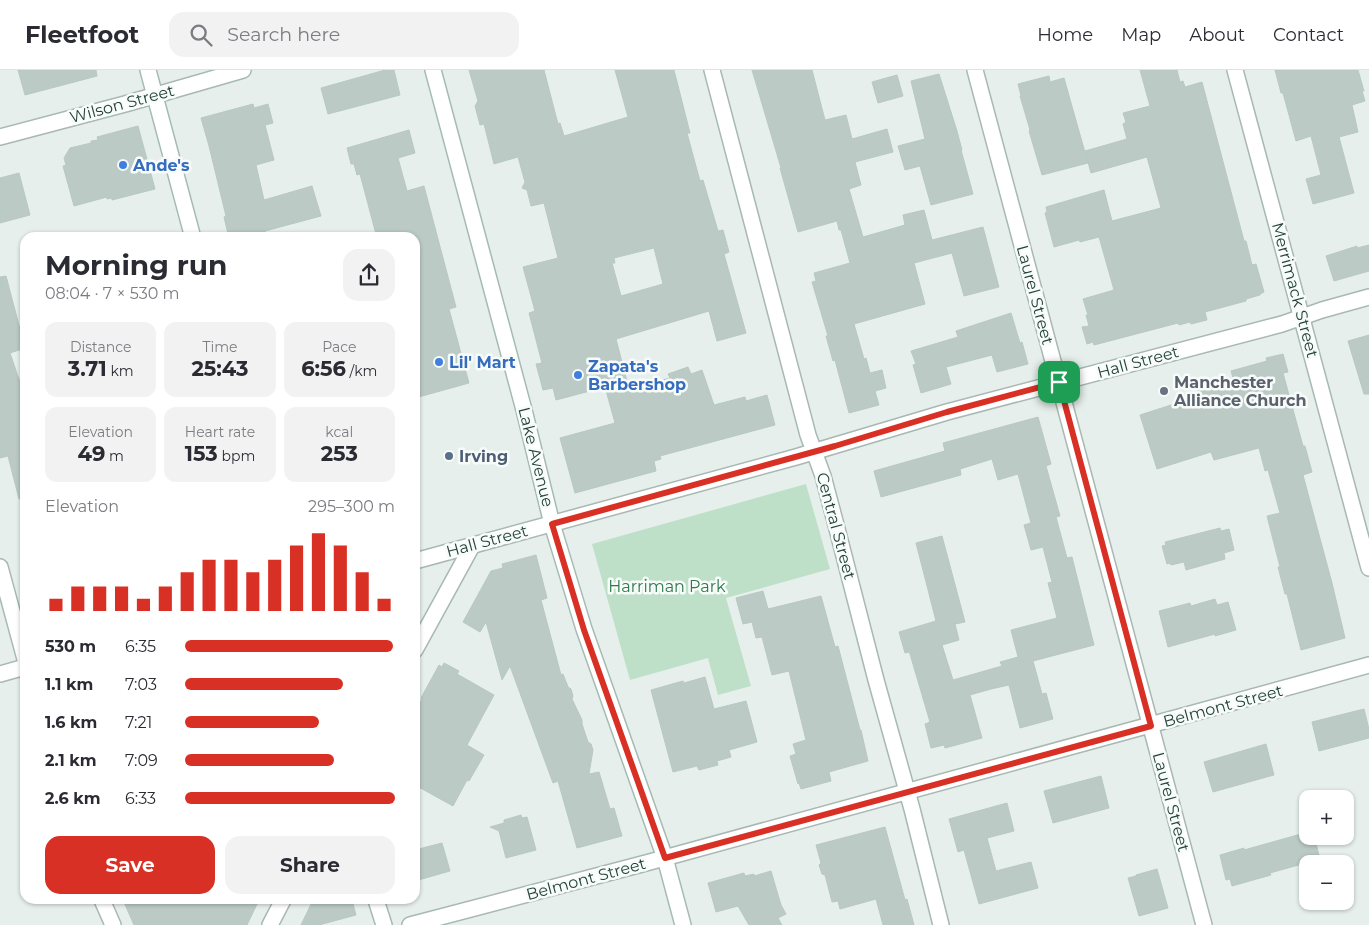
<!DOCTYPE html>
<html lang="en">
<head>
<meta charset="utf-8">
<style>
	body { margin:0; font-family:Montserrat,sans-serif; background:#f2f2f3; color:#2b2b33; height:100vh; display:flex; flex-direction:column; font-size:19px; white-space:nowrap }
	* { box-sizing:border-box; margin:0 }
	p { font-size:16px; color:#7c7c81 }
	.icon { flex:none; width:28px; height:28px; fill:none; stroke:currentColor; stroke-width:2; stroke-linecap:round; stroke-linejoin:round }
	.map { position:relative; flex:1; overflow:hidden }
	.drawer { position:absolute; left:20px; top:162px; width:400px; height:672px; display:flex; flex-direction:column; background:#fff; border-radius:15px; box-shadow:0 1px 4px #0004 }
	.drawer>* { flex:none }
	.controls { position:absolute; left:1299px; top:720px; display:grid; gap:10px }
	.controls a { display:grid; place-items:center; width:55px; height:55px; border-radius:10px; background:#fff; box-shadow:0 1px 4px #0004; font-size:25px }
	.pin { position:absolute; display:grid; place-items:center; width:42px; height:42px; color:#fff; margin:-21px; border-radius:10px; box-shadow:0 2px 8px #0006 }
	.round { display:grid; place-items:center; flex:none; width:52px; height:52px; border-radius:15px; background:#f2f2f3 }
	.head { display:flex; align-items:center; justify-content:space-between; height:85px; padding:0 25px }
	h1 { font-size:28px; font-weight:700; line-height:38px }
	.figures { display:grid; grid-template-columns:repeat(3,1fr); gap:8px; height:85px; padding:5px 25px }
	.figures div { display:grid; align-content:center; border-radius:12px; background:#f2f2f3; text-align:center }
	.figures b { font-size:21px; font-weight:700 }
	.figures small { font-size:14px; font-weight:400 }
	.figures p { font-size:14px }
	.chart { height:140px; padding:10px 25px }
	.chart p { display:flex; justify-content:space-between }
	.chart svg { width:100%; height:90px; margin-top:5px; stroke:#d93025; stroke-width:6 }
	.button { display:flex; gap:10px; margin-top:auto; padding:10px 25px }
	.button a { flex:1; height:58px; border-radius:15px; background:#d93025; color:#fff; font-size:20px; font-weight:700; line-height:58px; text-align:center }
	.button a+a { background:#f2f2f3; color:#2b2b33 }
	ul { padding:0 25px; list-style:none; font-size:16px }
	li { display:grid; grid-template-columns:80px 60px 1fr; align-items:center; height:38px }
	li i { height:12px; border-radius:6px; background:#d93025 }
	header { display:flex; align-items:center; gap:30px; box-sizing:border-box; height:70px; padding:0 25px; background:#fff; border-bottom:1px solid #e1e1e2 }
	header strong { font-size:24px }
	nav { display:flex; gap:28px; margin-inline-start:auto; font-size:18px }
	.search { width:350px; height:45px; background:#f2f2f3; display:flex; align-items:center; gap:12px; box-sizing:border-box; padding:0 18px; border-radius:15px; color:#7c7c81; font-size:19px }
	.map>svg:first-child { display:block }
</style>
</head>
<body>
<header>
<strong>Fleetfoot</strong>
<div class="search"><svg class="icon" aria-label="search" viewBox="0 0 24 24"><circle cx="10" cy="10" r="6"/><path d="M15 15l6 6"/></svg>Search here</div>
<nav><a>Home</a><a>Map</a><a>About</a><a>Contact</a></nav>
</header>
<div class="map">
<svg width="1369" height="855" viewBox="0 0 1369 855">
	<rect width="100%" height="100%" fill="#e6efeb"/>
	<polygon fill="#bfe0c8" points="806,414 830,499 726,528 751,616 718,625 708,588 630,610 592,474"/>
	<g fill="#bbcac4" stroke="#b8c9c2" fill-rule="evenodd">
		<polygon points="18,0 96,0 97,6 25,25"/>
		<polygon points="385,0 394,0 400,25 328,44 321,18"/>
		<path d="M469 0H544L558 54 560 53 564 66 628 47 615 0H674L690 63H687L700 111 703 110 718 161 723 160 729 182 724 184 746 263 717 271 709 241 616 269 629 319 670 308 668 304 688 297 691 304 702 300 714 335 745 327 746 331 767 325 775 355 660 386 661 389 654 391 656 401 575 423 560 368 615 353 605 317 556 330 553 318 543 320 536 294 542 293 529 243 535 241 523 197 558 188 544 133 531 136 527 120 522 118 525 112 518 87 494 94 484 54 480 55 475 36 478 31ZM654 178 663 214 621 226 612 193H615L614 188Z"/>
		<polygon points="752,0 812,0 825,50 846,45 852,69 887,59 893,82 855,92 861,115 849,119 863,167 905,155 903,145 924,140 932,170 983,157 999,217 964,226 952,183 914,193 925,234 854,254 864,289 866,288 870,303 882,300 886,318 875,321 879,335 849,343 835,290 833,291 826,266 828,266 812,212 816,211 814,203 850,193 841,160 839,160 837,151 798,162 780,98 781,98"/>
		<polygon points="1140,0 1177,0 1180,12 1183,11 1185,17 1202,12 1244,171 1246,171 1252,195 1256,194 1264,222 1260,224 1260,225 1246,229 1246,231 1205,242 1207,250 1191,254 1190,252 1179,255 1178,253 1094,275 1093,272 1087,274 1082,257 1089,256 1086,245 1088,245 1083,229 1114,220 1099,167 1080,172 1079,170 1054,177 1045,143 1047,142 1046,137 1104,120 1112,151 1161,138 1147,87 1091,103 1085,81 1127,69 1123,54 1126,52 1123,43 1150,36"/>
		<polygon points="1275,0 1358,0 1364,21 1362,21 1365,31 1352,35 1358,62 1339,67 1354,123 1313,134 1306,109 1321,105 1311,66 1296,71 1283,23 1281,23"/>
		<polygon points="939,4 957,61 962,80 961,80 973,124 931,135 920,96 905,100 898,76 925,69 911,11"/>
		<polygon points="897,5 903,26 878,33 872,12"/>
		<polygon points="1049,6 1050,12 1064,8 1088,93 1042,105 1029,61 1030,60 1020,26 1021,26 1018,14"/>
		<polygon points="253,34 254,38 268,34 273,53 265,55 274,90 256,95 264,130 312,116 321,146 265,161 266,165 256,168 229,168 224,147 226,146 209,76 201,48"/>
		<polygon points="138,56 155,119 112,130 112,128 107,129 107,127 74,136 63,96 66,95 64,88 70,78 91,73 91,71 98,70 97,67"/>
		<polygon points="409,60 415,83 398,88 407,121 424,116 456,237 449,239 469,313 415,328 415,168 377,168 360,104 357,105 354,94 351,94 347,78"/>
		<polygon points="19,103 30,145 0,153 0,108"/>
		<polygon points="1369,175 1369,201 1334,211 1326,186 1357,176 1357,178"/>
		<polygon points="6,206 25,278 10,283 22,318 25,318 25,428 19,429 8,386 0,388 0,207"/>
		<polygon points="1011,243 1020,273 1022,272 1028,294 997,302 992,285 946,297 951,314 921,323 913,295 916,294 911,281 958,267 956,261"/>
		<polygon points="1369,265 1369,324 1364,324 1348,271"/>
		<polygon points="1283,284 1288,302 1283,303 1303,376 1305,376 1312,402 1303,405 1332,513 1345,568 1301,580 1287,524 1285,524 1278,497 1280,497 1267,446 1280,443 1268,400 1265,401 1259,378 1214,390 1211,382 1157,399 1140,345 1199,326 1197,318 1233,308 1231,301 1267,291 1266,288"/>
		<polygon points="1038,347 1051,394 1046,396 1060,446 1056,447 1067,488 1072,487 1094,575 1033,591 1042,624 1046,623 1053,649 1020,658 1009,615 991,619 970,625 982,668 945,678 944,675 931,678 925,654 930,652 910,584 909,582 905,583 899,562 936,551 916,473 942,466 965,552 955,554 959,570 942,575 953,610 1002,596 1000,592 1018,587 1011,560 1057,548 1048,513 1052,512 1043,477 1031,480 1024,455 1031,453 1018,404 998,410 992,389 960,399 961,405 881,427 874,401 945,381 943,373"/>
		<polygon points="1220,458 1221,461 1229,459 1234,480 1224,483 1225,489 1186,500 1184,492 1171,495 1170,493 1167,494 1162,476 1166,475 1165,472"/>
		<polygon points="536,485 547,528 541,530 561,605 563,604 568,617 571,619 573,626 572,629 582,650 582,654 588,672 591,674 593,680 589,704 599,702 610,739 614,738 622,766 577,778 558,711 553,713 510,596 502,610 486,552 480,562 463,552 491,501 503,498 502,494"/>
		<polygon points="763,521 768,539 821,526 835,577 838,576 860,660 861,660 868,691 829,702 831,711 801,719 799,713 798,714 790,686 796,684 793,674 806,670 789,601 772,605 762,567 756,568 752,552 743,554 736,528"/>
		<polygon points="1215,529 1217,535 1228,532 1236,560 1215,566 1215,564 1168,577 1159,541 1190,533 1191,536"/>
		<polygon points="444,593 459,601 457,604 494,625 467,675 484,685 469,711 467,710 453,736 415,715 415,642 422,629 421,628 439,595 442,597"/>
		<polygon points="705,607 714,639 746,631 757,672 729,680 731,687 717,691 718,695 699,700 697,696 673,702 651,620 683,611 684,613"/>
		<polygon points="1364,639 1369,659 1369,668 1319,681 1312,652"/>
		<polygon points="1266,674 1274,705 1213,722 1204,692"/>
		<polygon points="1101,706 1109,738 1053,753 1044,721"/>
		<polygon points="1007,733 1014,761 987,768 996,801 1031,792 1038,818 979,834 964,780 958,782 949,749"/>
		<polygon points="521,745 522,748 527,747 536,780 506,788 499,761 490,757 504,753 504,750"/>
		<polygon points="885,757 905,830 907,829 914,855 883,855 876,829 840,839 838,831 832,832 825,805 822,804 819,795 821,793 816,775"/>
		<polygon points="1308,762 1308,766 1314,766 1320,789 1270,803 1271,805 1232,816 1230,809 1226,810 1220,785 1244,778 1244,780"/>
		<polygon points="442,773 450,801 415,811 415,780"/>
		<polygon points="1157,799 1168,838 1139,846 1128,808 1136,806 1136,805"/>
		<polygon points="771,801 781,835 786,844 778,848 782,855 749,855 738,836 716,842 708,813 744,803 745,806 754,804 754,806"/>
		<polygon points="123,830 259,830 247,855 134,855"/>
		<polygon points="313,830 352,830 356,845 319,855 301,855"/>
	</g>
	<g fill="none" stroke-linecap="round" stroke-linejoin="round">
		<defs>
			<g id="street">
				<polyline points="712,0 808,365 823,406 835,451 876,610 912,739 941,855"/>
				<polyline points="975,0 1204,855"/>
				<polyline points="1235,0 1369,498"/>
				<polyline points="0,67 125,34 243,0"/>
				<polyline points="415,491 796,387 947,342 1282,254 1322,240 1369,227"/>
				<polyline points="0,497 25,589"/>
				<polyline points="415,580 472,476"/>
				<polyline points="0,604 25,597"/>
				<polyline points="102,830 113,855"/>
				<polyline points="270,855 283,830"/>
				<polyline points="410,855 646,793 1369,595"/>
			</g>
			<g id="secondary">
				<polyline points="148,0 193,168"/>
				<polyline points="433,0 524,340 552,454 584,559 665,788 683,855"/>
				<polyline points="376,830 384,855"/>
			</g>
		</defs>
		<use href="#street" stroke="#a8b8b2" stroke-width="18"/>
		<use href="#secondary" stroke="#a4bbb3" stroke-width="18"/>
		<use href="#street" stroke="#fff" stroke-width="15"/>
		<use href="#secondary" stroke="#fff" stroke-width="15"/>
	</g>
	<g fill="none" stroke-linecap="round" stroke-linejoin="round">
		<defs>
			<polygon id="route" points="1059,312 1151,656 665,788 584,560 552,454 835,376 947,342"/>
		</defs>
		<use href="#route" stroke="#fff" stroke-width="10"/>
		<use href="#route" stroke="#d93025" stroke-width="6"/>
	</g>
	<g fill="#3f7fe0" stroke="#f7fbf9" stroke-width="2">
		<circle cx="123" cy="95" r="5"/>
		<circle cx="439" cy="292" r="5"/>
		<circle cx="578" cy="305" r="5"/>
	</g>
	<circle fill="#6b7280" stroke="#f7fbf9" stroke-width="2" cx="1164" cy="321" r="5"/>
	<circle fill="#5c6f8a" stroke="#f7fbf9" stroke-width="2" cx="449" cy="386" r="5"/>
	<g text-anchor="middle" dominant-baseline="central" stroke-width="5" stroke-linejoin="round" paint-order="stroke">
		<g font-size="16" fill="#24423a" stroke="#f7fbf9">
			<text transform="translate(122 34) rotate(-15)">Wilson Street</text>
			<text transform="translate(1295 220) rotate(75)">Merrimack Street</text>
			<text transform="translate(1035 225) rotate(75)">Laurel Street</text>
			<text transform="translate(1138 292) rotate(-15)">Hall Street</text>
			<text transform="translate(536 387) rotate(76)">Lake Avenue</text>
			<text transform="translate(836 456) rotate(75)">Central Street</text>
			<text transform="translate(487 471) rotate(-15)">Hall Street</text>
			<text transform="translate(1223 636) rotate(-15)">Belmont Street</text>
			<text transform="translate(1171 732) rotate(75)">Laurel Street</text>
			<text transform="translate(586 809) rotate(-15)">Belmont Street</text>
		</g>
		<g font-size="16" font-weight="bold" fill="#366cbe" stroke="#f7fbf9" text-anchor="start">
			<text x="133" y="95">Ande's</text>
			<text x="449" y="292">Lil' Mart</text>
			<text x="588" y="296">Zapata's<tspan x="588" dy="18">Barbershop</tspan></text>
		</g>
		<g font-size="16" font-weight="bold" fill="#5b616d" stroke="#f7fbf9" text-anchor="start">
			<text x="1174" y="312">Manchester<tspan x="1174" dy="18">Alliance Church</tspan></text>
		</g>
		<g font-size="16" font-weight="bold" fill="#4e5e75" stroke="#f7fbf9" text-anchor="start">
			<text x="459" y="386">Irving</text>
		</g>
		<g font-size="16" fill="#2d7a4b" stroke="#f7fbf9">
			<text x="667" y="516">Harriman Park</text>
		</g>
	</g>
</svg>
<div class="controls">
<a>+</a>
<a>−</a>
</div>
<div class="pin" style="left:1059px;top:312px;background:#1e9e55"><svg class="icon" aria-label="arrive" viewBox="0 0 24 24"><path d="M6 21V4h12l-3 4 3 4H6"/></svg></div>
<section class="drawer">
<div class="head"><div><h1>Morning run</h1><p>08:04 · 7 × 530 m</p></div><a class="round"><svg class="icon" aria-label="share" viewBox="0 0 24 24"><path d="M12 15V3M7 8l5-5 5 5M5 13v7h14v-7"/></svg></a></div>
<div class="figures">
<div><p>Distance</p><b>3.71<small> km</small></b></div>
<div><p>Time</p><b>25:43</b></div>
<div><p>Pace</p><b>6:56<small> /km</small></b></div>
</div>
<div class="figures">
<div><p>Elevation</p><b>49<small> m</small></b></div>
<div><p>Heart rate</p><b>153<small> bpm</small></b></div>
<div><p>kcal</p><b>253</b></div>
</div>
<div class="chart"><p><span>Elevation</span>295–300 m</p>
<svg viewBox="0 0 160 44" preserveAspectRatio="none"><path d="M5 44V38M15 44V32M25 44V32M35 44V32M45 44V38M55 44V32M65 44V25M75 44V19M85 44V19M95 44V25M105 44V19M115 44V12M125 44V6M135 44V12M145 44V25M155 44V38"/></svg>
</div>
<ul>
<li><b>530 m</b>6:35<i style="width:99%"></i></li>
<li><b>1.1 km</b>7:03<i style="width:75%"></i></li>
<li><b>1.6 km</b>7:21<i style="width:64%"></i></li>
<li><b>2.1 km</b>7:09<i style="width:71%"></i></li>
<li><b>2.6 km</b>6:33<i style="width:100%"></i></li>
</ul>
<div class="button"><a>Save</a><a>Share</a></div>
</section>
</div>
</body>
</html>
